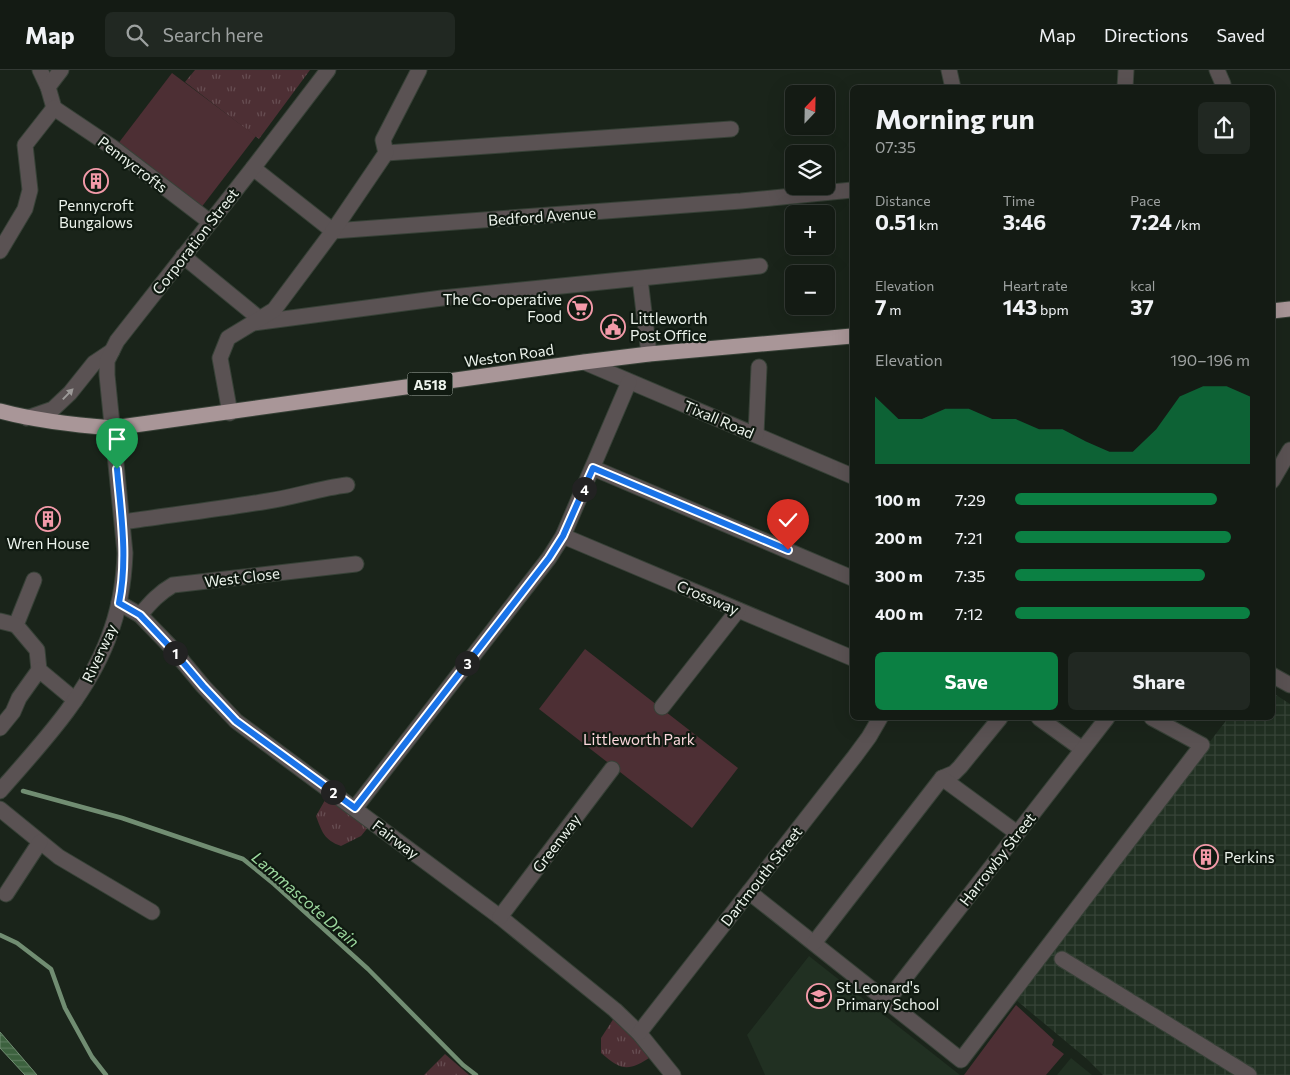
<!DOCTYPE html>
<html lang="en">
<head>
<meta charset="utf-8">
<style>
	body { margin:0; font-family:Commissioner,sans-serif; background:#212822; color:#f1f3f6; height:100vh; display:flex; flex-direction:column; font-size:19px; white-space:nowrap }
	* { box-sizing:border-box; margin:0 }
	p { font-size:16px; color:#9da1a0 }
	.icon { flex:none; width:28px; height:28px; fill:none; stroke:currentColor; stroke-width:2; stroke-linecap:round; stroke-linejoin:round }
	.map { position:relative; flex:1; overflow:hidden }
	.panel { position:absolute; left:850px; top:15px; width:425px; height:635px; display:flex; flex-direction:column; background:#141b14; border-radius:8px; box-shadow:0 5px 20px #0002,0 0 0 1px #333934 }
	.panel>* { flex:none }
	.needle { width:32px; rotate:22deg }
	.controls { position:absolute; left:785px; top:15px; display:grid; gap:10px }
	.controls a { display:grid; place-items:center; width:50px; height:50px; border-radius:8px; background:#141b14; box-shadow:0 5px 20px #0002,0 0 0 1px #333934; font-size:25px }
	.pin { position:absolute; display:grid; place-items:center; width:42px; height:42px; color:#fff; margin:-51px -21px; border-radius:50% 50% 50% 0; rotate:-45deg; box-shadow:0 0 5px #0007 }
	.pin .icon { rotate:45deg }
	.km { position:absolute; width:25px; height:25px; margin:-12px; border-radius:50%; background:#222; color:#fff; font-size:14px; line-height:25px; text-align:center }
	.round { display:grid; place-items:center; flex:none; width:52px; height:52px; border-radius:8px; background:#212822 }
	.headline { display:flex; align-items:center; justify-content:space-between; height:85px; padding:0 25px }
	h1 { font-size:28px; font-weight:700; line-height:38px }
	.figures { display:grid; grid-template-columns:repeat(3,1fr); gap:8px; height:85px; padding:5px 25px }
	.figures div { display:grid; align-content:center }
	.figures b { font-size:21px; font-weight:700 }
	.figures small { font-size:14px; font-weight:400 }
	.figures p { font-size:14px }
	.chart { height:140px; padding:10px 25px }
	.chart p { display:flex; justify-content:space-between }
	.chart svg { width:100%; height:90px; margin-top:5px; fill:#0b8043; opacity:.7 }
	.button { display:flex; gap:10px; margin-top:auto; padding:10px 25px }
	.button a { flex:1; height:58px; border-radius:8px; background:#0b8043; color:#fff; font-size:20px; font-weight:700; line-height:58px; text-align:center }
	.button a+a { background:#212822; color:#f1f3f6 }
	ul { padding:0 25px; list-style:none; font-size:16px }
	li { display:grid; grid-template-columns:80px 60px 1fr; align-items:center; height:38px }
	li i { height:12px; border-radius:6px; background:#0b8043 }
	header { display:flex; align-items:center; gap:30px; box-sizing:border-box; height:70px; padding:0 25px; background:#141b14; border-bottom:1px solid #333934 }
	header strong { font-size:24px }
	nav { display:flex; gap:28px; margin-inline-start:auto; font-size:18px }
	.search { width:350px; height:45px; background:#212822; display:flex; align-items:center; gap:12px; box-sizing:border-box; padding:0 18px; border-radius:8px; color:#9da1a0; font-size:19px }
	.map>svg:first-child { display:block }
</style>
</head>
<body>
<header>
<strong>Map</strong>
<div class="search"><svg class="icon" aria-label="search" viewBox="0 0 24 24"><circle cx="10" cy="10" r="6"/><path d="M15 15l6 6"/></svg>Search here</div>
<nav><a>Map</a><a>Directions</a><a>Saved</a></nav>
</header>
<div class="map">
<svg width="1290" height="1005" viewBox="0 0 1290 1005">
	<defs>
		<pattern id="industrial-grid" width="8" height="8" patternUnits="userSpaceOnUse" patternTransform="scale(1.25)"><rect width="8" height="8" fill="#213022"/><path d="M0 4h8M4 0v8" fill="none" stroke="#374438"/></pattern>
		<pattern id="grass-tufts" width="24" height="20" patternUnits="userSpaceOnUse" patternTransform="scale(1.25)"><rect width="24" height="20" fill="#4d2f34"/><path d="M3 7l-1-3M5 7V3M7 7l1-3M15 17l-1-3M17 17v-4M19 17l1-3" fill="none" stroke="#674e52"/></pattern>
		<pattern id="water-rules" width="6" height="5" patternUnits="userSpaceOnUse" patternTransform="scale(1.25)"><rect width="6" height="5" fill="#3c613e"/><path d="M0 2.5h6" fill="none" stroke="#58785a"/></pattern>
	</defs>
	<rect width="100%" height="100%" fill="#1a241a"/>
	<g fill="#213022">
		<polygon points="809,886 960,1005 765,1005 747,965"/>
		<polygon points="1071,988 1092,1005 1057,1005"/>
	</g>
	<polygon fill="url(#industrial-grid)" points="1273,623 1290,634 1290,1005 1103,1005 1087,989 1016,930 1057,872 1228,648 1272,648"/>
	<g fill="url(#grass-tufts)">
		<polygon points="195,0 310,0 259,69 185,12"/>
		<path d="M329 723 370 755 361 766 341 776C324 770 322 762 316 746Z"/>
		<path d="M614 948 652 986C628 1002 622 1001 601 983V968Z"/>
		<polygon points="445,984 469,1005 424,1005"/>
	</g>
	<g fill="#4d2f34">
		<polygon points="172,3 256,66 197,143 114,79"/>
		<polygon points="585,579 738,698 692,758 539,639"/>
		<polygon points="1016,935 1054,970 1052,975 1064,984 1046,1005 964,1005"/>
	</g>
	<polygon fill="url(#water-rules)" stroke="#718d72" points="0,962 37,1005 25,1005 0,978"/>
	<g fill="none" stroke-linecap="round" stroke-linejoin="round">
		<g stroke="#718d72" stroke-width="4.5">
			<polyline points="23,721 122,748 243,789 274,814 368,899 463,995 476,1005"/>
			<polyline points="0,865 17,873 51,899 65,938 92,987 106,1005"/>
		</g>
		<defs>
			<g id="minor">
				<polyline points="40,0 48,17"/>
				<polyline points="949,0 953,18"/>
				<polyline points="1217,0 1223,14"/>
				<polyline points="1125,18 1126,0"/>
				<polyline points="54,38 48,17 61,0"/>
				<polyline points="386,83 731,59"/>
				<polyline points="253,98 333,161 741,131 852,120"/>
				<polyline points="0,181 25,139 30,120 25,75 54,38 112,77 210,152"/>
				<polyline points="183,186 260,249"/>
				<polyline points="640,209 649,284"/>
				<polyline points="253,253 442,228 760,196"/>
				<polyline points="584,292 852,406"/>
				<polyline points="230,343 220,288 228,268 274,240 333,161 386,83 383,70 419,0"/>
				<polyline points="27,348 53,339 70,323 94,293 112,281"/>
				<polyline points="756,364 759,297"/>
				<polyline points="593,398 852,508"/>
				<polyline points="1272,411 1290,380"/>
				<path d="M123 452C171 445 220 439 268 431 295 427 320 418 347 415"/>
				<polyline points="563,466 852,588"/>
				<polyline points="34,510 16,555 37,580 39,600"/>
				<polyline points="119,533 140,545 169,575 203,616 236,651 500,847 615,940 639,963 673,1005"/>
				<path d="M140 545C151 532 159 523 173 515L356 494"/>
				<polyline points="0,551 16,555"/>
				<polyline points="1272,605 1290,615"/>
				<polyline points="662,637 738,540"/>
				<polyline points="1039,648 1082,679"/>
				<polyline points="0,658 13,642 19,628 39,600 75,630"/>
				<polyline points="942,708 954,703 960,697 1000,648"/>
				<path d="M0 721C40 675 86 627 108 569 119 541 124 513 125 483L107 305V291L117 271 253 98 328 0"/>
				<polyline points="355,738 549,488 563,466 629,312"/>
				<polyline points="0,739 59,787 152,842"/>
				<polyline points="749,822 961,990 1202,675 1152,648"/>
				<polyline points="6,824 40,772"/>
				<polyline points="500,847 612,699"/>
				<polyline points="814,873 942,708 1017,763"/>
				<polyline points="1062,889 1249,1005"/>
				<polyline points="887,931 1107,648"/>
				<polyline points="639,963 855,686 869,667 880,648"/>
			</g>
			<g id="highway">
				<polyline points="1272,241 1290,239"/>
				<path d="M0 341C37 351 74 355 113 358L584 292 649 284 852 266"/>
			</g>
		</defs>
		<use href="#minor" stroke="#374137" stroke-width="17"/>
		<use href="#highway" stroke="#374137" stroke-width="17"/>
		<use href="#minor" stroke="#5a5253" stroke-width="15"/>
		<use href="#highway" stroke="#a99698" stroke-width="15"/>
	</g>
	<defs><path id="oneway-solid" d="M-6-.8H1V-3.2L6.5 0L1 3.2V.8H-6Z" transform="scale(1.25)"/></defs>
	<use fill="#9c9a98" href="#oneway-solid" transform="translate(68 324) rotate(-46)"/>
	<g fill="none" stroke-linecap="round" stroke-linejoin="round">
		<defs>
			<path id="route" d="M117 399C121 445 128 488 119 533L140 545 169 576 203 616 236 651 355 738 549 488 563 466 593 398 788 480"/>
		</defs>
		<use href="#route" stroke="#fff" stroke-width="10"/>
		<use href="#route" stroke="#1a73e8" stroke-width="6"/>
	</g>
	<defs>
		<symbol id="building-ring" viewBox="-11 -11 22 22"><circle r="9.5" fill="#101a11" stroke="#f39aa9" stroke-width="1.5"/><path d="M-4-6H4V6H1V3H-1V6H-4ZM-2.5-4.3h1.7v1.8h-1.7ZM.8-4.3h1.7v1.8H.8ZM-2.5-1h1.7V.8h-1.7ZM.8-1h1.7V.8H.8Z" fill="#f39aa9"/></symbol>
		<symbol id="supermarket-ring" viewBox="-11 -11 22 22"><circle r="9.5" fill="#101a11" stroke="#f39aa9" stroke-width="1.5"/><path d="M-6-5.5h2.5l.6 2H6L4.5 2H-2.5L-4.4-4H-6ZM-1.5 3.2a1.3 1.3 0 1 0 .1 0ZM3 3.2a1.3 1.3 0 1 0 .1 0Z" fill="#f39aa9"/></symbol>
		<symbol id="civic-ring" viewBox="-11 -11 22 22"><circle r="9.5" fill="#101a11" stroke="#f39aa9" stroke-width="1.5"/><path d="M-.6-6.5H3V-4.5H.6V-3L4-1V1h2V6H-6V1h2V-1L-.6-3ZM-1.2 2.5V6h2.4V2.5Z" fill="#f39aa9"/></symbol>
		<symbol id="school-ring" viewBox="-11 -11 22 22"><circle r="9.5" fill="#101a11" stroke="#f39aa9" stroke-width="1.5"/><path d="M0-5L7-2L0 1L-7-2ZM-4 1L0 2.5L4 1V4Q0 6-4 4Z" fill="#f39aa9"/></symbol>
	</defs>
	<g fill-rule="evenodd">
		<use href="#building-ring" x="82" y="97" width="28" height="28"/>
		<use href="#supermarket-ring" x="566" y="224" width="28" height="28"/>
		<use href="#civic-ring" x="599" y="243" width="28" height="28"/>
		<use href="#building-ring" x="34" y="435" width="28" height="28"/>
		<use href="#building-ring" x="1192" y="773" width="28" height="28"/>
		<use href="#school-ring" x="805" y="912" width="28" height="28"/>
	</g>
	<g text-anchor="middle" dominant-baseline="central" stroke-width="4.5" stroke-linejoin="round" paint-order="stroke">
		<rect fill="#101a11" stroke="#aab2aa" stroke-width="1" x="407.5" y="302.5" width="45" height="23" rx="4"/>
		<g font-size="14" font-weight="bold" fill="#ecf3ec">
			<text x="430" y="314">A518</text>
		</g>
		<g font-size="15" fill="#ecf3ec" stroke="#101a11">
			<text transform="translate(133 94) rotate(37)">Pennycrofts</text>
			<text transform="translate(542 146) rotate(-4)">Bedford Avenue</text>
			<text transform="translate(195 171) rotate(-52)">Corporation Street</text>
			<text transform="translate(509 285) rotate(-8)">Weston Road</text>
			<text transform="translate(719 349) rotate(23)">Tixall Road</text>
			<text transform="translate(242 507) rotate(-7)">West Close</text>
			<text transform="translate(708 527) rotate(23)">Crossway</text>
			<text transform="translate(99 583) rotate(-65)">Riverway</text>
			<text transform="translate(396 769) rotate(37)">Fairway</text>
			<text transform="translate(556 773) rotate(-53)">Greenway</text>
			<text transform="translate(997 789) rotate(-52)">Harrowby Street</text>
			<text transform="translate(761 806) rotate(-52)">Dartmouth Street</text>
		</g>
		<g font-size="15" fill="#ecf3ec" stroke="#101a11" text-anchor="start">
			<text x="96" y="135" text-anchor="middle">Pennycroft<tspan x="96" dy="17">Bungalows</tspan></text>
			<text x="562" y="229" text-anchor="end">The Co-operative<tspan x="562" dy="17">Food</tspan></text>
			<text x="630" y="248">Littleworth<tspan x="630" dy="17">Post Office</tspan></text>
			<text x="48" y="473" text-anchor="middle">Wren House</text>
			<text x="1224" y="787">Perkins</text>
			<text x="836" y="917">St Leonard's<tspan x="836" dy="17">Primary School</tspan></text>
		</g>
		<g font-size="15" fill="#fcd7dc" stroke="#101a11">
			<text x="639" y="669">Littleworth Park</text>
		</g>
		<g font-size="16" font-style="italic" fill="#9cd89e" stroke="#101a11">
			<text transform="translate(306 829) rotate(41)">Lammascote Drain</text>
		</g>
	</g>
</svg>
<div class="controls">
<a><svg class="needle" viewBox="-14 -14 28 28"><path d="M0-13l5 13h-10z" fill="#e53935"/><path d="M0 13l5-13h-10z" fill="#9da1a0"/></svg></a>
<a><svg class="icon" aria-label="layers" viewBox="0 0 24 24"><path d="M12 4l9 5-9 5-9-5zM3 14l9 5 9-5"/></svg></a>
<a>+</a>
<a>−</a>
</div>
<div class="pin" style="left:117px;top:399px;background:#1e9e55"><svg class="icon" aria-label="arrive" viewBox="0 0 24 24"><path d="M6 21V4h12l-3 4 3 4H6"/></svg></div>
<div class="pin" style="left:788px;top:480px;background:#d93025"><svg class="icon" aria-label="check" viewBox="0 0 24 24"><path d="M5 12l5 5 9-10"/></svg></div>
<b class="km" style="left:175px;top:583px">1</b>
<b class="km" style="left:333px;top:722px">2</b>
<b class="km" style="left:467px;top:593px">3</b>
<b class="km" style="left:584px;top:419px">4</b>
<section class="panel">
<div class="headline"><div><h1>Morning run</h1><p>07:35</p></div><a class="round"><svg class="icon" aria-label="share" viewBox="0 0 24 24"><path d="M12 15V3M7 8l5-5 5 5M5 13v7h14v-7"/></svg></a></div>
<div class="figures">
<div><p>Distance</p><b>0.51<small> km</small></b></div>
<div><p>Time</p><b>3:46</b></div>
<div><p>Pace</p><b>7:24<small> /km</small></b></div>
</div>
<div class="figures">
<div><p>Elevation</p><b>7<small> m</small></b></div>
<div><p>Heart rate</p><b>143<small> bpm</small></b></div>
<div><p>kcal</p><b>37</b></div>
</div>
<div class="chart"><p><span>Elevation</span>190–196 m</p>
<svg viewBox="0 0 160 44" preserveAspectRatio="none"><path d="M0 44V11L10 22L20 22L30 17L40 17L50 22L60 22L70 27L80 27L90 33L100 38L110 38L120 27L130 11L140 6L150 6L160 11V44z"/></svg>
</div>
<ul>
<li><b>100 m</b>7:29<i style="width:86%"></i></li>
<li><b>200 m</b>7:21<i style="width:92%"></i></li>
<li><b>300 m</b>7:35<i style="width:81%"></i></li>
<li><b>400 m</b>7:12<i style="width:100%"></i></li>
</ul>
<div class="button"><a>Save</a><a>Share</a></div>
</section>
</div>
</body>
</html>
